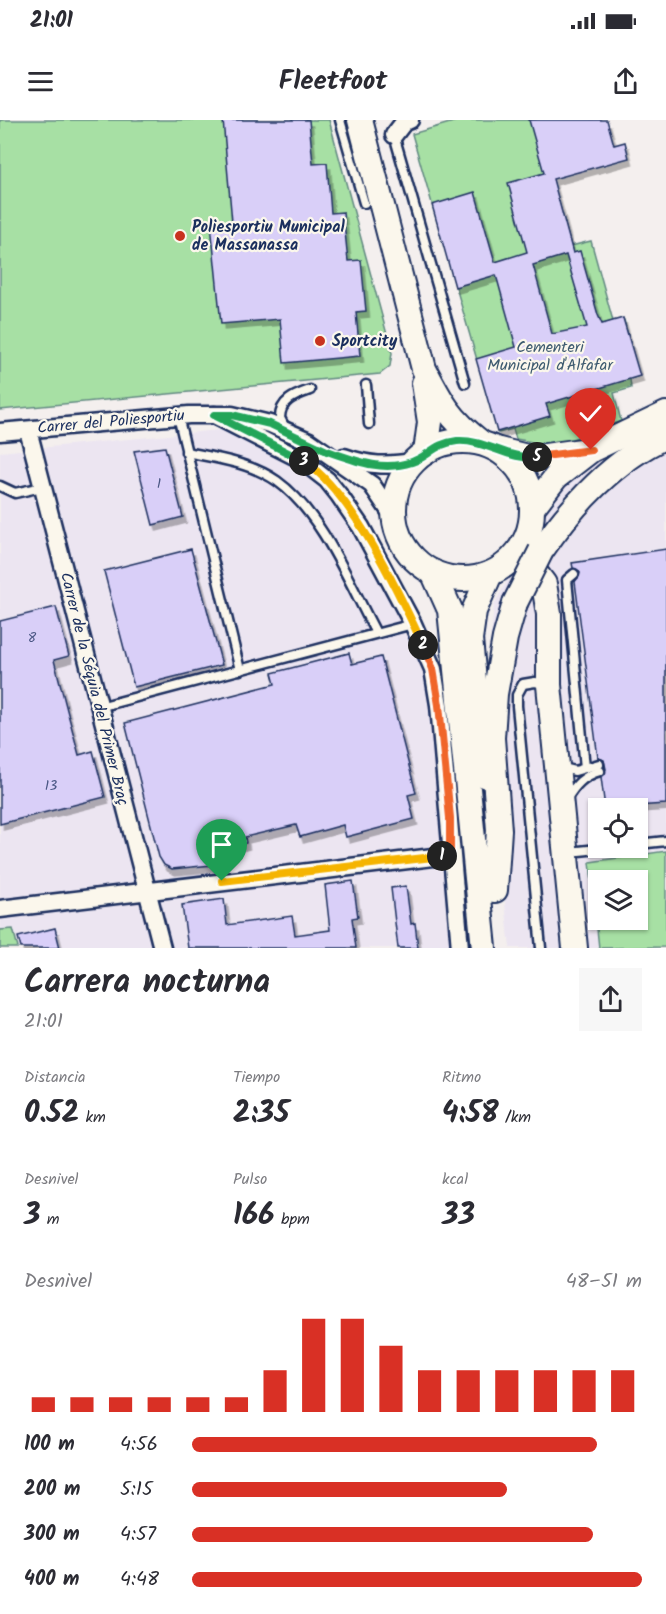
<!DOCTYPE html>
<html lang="es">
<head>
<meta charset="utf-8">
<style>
	body { margin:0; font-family:Kalam,sans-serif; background:#f7f7f7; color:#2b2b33; height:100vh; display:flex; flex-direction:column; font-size:22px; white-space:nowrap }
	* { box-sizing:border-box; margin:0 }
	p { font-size:20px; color:#7c7c81 }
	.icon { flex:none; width:33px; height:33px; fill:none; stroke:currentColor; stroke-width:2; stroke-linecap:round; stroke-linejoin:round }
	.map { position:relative; height:828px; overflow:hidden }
	.details { display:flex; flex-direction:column; background:#fff; flex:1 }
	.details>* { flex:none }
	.tools { position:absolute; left:588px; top:678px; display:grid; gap:12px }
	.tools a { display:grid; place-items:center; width:60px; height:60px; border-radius:0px; background:#fff; box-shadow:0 2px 4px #0004; font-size:30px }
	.pin { position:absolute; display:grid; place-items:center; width:51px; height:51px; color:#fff; margin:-62px -26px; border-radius:50% 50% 50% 0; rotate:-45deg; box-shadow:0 0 6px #0007 }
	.pin .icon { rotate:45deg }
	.km { position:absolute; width:30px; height:30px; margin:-15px; border-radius:50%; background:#222; color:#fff; font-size:16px; line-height:30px; text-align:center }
	.round { display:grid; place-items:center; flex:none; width:63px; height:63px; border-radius:0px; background:#f7f7f7 }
	.head { display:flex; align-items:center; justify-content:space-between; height:102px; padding:0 24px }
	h1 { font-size:33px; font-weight:700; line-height:45px }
	.stats { display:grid; grid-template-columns:repeat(3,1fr); gap:9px; height:102px; padding:6px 24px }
	.stats div { display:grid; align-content:center }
	.stats b { font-size:30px; font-weight:700 }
	.stats small { font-size:16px; font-weight:400 }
	.stats p { font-size:16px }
	.chart { height:168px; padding:12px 24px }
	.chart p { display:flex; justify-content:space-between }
	.chart svg { width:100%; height:108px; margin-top:6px; stroke:#d93025; stroke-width:6 }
	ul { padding:0 24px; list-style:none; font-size:20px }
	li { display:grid; grid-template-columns:96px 72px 1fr; align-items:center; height:45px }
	li i { height:15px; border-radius:8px; background:#d93025 }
	.status { display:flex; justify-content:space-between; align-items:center; height:42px; padding:0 30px; background:#fff; direction:ltr }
	.status svg { height:16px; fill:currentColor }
	header { display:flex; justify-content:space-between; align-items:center; height:78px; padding:0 24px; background:#fff; font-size:27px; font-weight:700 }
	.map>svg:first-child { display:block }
</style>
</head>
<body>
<div class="status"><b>21:01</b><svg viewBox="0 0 49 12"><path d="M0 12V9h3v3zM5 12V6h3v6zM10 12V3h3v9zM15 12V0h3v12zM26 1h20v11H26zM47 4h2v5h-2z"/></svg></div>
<header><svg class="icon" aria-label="menu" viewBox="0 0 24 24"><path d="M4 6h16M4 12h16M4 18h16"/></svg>Fleetfoot<svg class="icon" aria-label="share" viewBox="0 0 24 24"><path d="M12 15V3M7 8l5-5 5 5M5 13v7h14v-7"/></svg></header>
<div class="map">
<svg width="666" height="828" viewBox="0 0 666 828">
	<defs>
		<filter id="shadow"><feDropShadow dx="3.5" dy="6" stdDeviation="0" flood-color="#0004"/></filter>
	</defs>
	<rect width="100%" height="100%" fill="#f4efee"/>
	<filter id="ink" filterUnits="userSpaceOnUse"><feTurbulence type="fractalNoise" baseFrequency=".0167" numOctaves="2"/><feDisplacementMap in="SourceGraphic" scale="12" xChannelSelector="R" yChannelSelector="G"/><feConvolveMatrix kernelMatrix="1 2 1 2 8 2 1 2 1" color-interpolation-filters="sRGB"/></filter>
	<g filter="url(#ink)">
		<g fill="#ece5f1" fill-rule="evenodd">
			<path d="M666 282V828H510L484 592 494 485 553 375 625 300ZM598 688H638V728H598ZM598 760H638V800H598Z"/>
			<polygon points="228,309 304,345 353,412 426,545 454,828 0,828 0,332"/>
		</g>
		<g fill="#a7e0a4" stroke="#618881" stroke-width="1.5" fill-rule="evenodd">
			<polygon points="0,0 329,0 392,233 390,246 380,254 0,290"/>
			<polygon points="460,0 536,0 571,126 591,121 613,201 624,200 639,256 630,259 631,268 614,273 621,301 553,326 516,319 513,309 498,313 412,14"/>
			<path d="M666 731V827L599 828 590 742ZM598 760H638V800H598Z"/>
			<polygon points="13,809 18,828 0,828 0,810"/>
		</g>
		<g fill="#d9cff8" stroke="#1b2f5e" stroke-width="1.5" fill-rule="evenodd" filter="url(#shadow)">
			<polygon points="223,0 309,0 313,44 327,43 331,93 343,92 348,141 361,140 366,191 356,192 360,236 284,243 280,199 221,204 211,104 232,102"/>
			<path d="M529 0H607L614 25 625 22 629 38 553 59 573 133 580 131 598 195 602 204 623 198 640 256 546 284 550 296 497 312 476 239 516 227 496 155 455 167 432 85 475 72 495 142 527 132 508 63 544 53ZM566 135 587 207 552 214 533 145Z"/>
			<polygon points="165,327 183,397 153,405 134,331"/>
			<polygon points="191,429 222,545 134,567 104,451"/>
			<polygon points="666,429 666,684 605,688 601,657 606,649 604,640 598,638 575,462 580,453 573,448 572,443"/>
			<polygon points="56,487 69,536 54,540 67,590 79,635 93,631 105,677 0,704 0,501"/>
			<polygon points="349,533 352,544 381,537 416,673 408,675 414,699 346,717 343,705 300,717 296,705 245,717 246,723 208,733 212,745 172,749 164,745 159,737 125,603 275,564 272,553"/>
			<polygon points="353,761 358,797 352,798 356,828 188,828 182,785 224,779 227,805 292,796 295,815 330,810 325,765"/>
			<polygon points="406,766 411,804 415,803 418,828 398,828 391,768"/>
			<polygon points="55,808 60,828 21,828 18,817"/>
		</g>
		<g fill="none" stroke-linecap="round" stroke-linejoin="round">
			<defs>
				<g id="lane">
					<polyline points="340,0 364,83"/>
					<polyline points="394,15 465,263"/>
					<polyline points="366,265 369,304"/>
					<polyline points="178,296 240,550"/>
					<path d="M285 308 280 298C280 280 296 275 310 270"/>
					<path d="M186 332C217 338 251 343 277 361 323 394 350 465 376 513"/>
					<polyline points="0,366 15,373 42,367"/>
					<polyline points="574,454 567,460 585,648"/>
					<polyline points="99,587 413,504"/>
					<polyline points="559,647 575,651 599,644"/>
					<path d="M566 680C575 665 583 656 600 651"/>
					<polyline points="638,724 666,721"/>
					<polyline points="569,732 608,728"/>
					<polyline points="541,828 517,586 517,575 523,564 535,562 545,564"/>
				</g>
				<g id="street">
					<polyline points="394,15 404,2 410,0"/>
					<polyline points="214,295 300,339 327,360 339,375 361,407 413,504 433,549 439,585 460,828"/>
					<polyline points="28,310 162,828"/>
					<polyline points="0,312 189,295 232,295 270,304 309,321 372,365 395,399"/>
					<path d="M344 337C369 346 387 346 414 342"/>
					<polyline points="0,789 450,735"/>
				</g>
				<g id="secondary">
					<path d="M360 0 424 249C441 282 450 299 480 322"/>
					<polyline points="424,263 430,302 426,332"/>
					<circle cx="463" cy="390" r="69"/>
					<polyline points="499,330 531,338 589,330"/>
					<polyline points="532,388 556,357 591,330 666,294"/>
					<path d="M541 431C572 385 615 339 666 316"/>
					<polyline points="522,435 544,464 549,494 549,565 575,828"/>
					<polyline points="433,452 450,490 484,828"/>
					<polyline points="483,655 470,519 474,491 490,454"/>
					<polyline points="495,770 499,710 492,618 495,574 505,518 515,483"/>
				</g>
			</defs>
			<use href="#lane" stroke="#1b2f5e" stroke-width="13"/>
			<use href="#street" stroke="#1b2f5e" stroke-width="21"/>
			<use href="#secondary" stroke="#1b2f5e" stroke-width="28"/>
			<use href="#lane" stroke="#fbf7ec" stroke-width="8"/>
			<use href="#street" stroke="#fbf7ec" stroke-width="16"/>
			<use href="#secondary" stroke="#fbf7ec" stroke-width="24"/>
			<defs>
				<polyline id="secondary-bridge" points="515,483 541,431"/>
			</defs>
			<use href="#secondary-bridge" stroke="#1b2f5e" stroke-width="28" stroke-linecap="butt"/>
			<use href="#secondary-bridge" stroke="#fbf7ec" stroke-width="24"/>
		</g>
	</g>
	<g fill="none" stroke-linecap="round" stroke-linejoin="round" filter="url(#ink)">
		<defs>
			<polyline id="split-1" points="222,761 442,736"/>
			<polyline id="split-2" points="423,525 433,549 439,585 450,698 450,735 442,736"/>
			<path id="split-3" d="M304 341C353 374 398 471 423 525"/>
			<polyline id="split-4" points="304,341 214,295 232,295 270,304 327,331"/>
			<path id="split-5" d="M327 331C356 341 382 352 412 342 428 337 435 323 457 321 485 319 510 341 537 337"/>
			<polyline id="split-6" points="537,337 591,330"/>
		</defs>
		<use href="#split-1" stroke="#fff" stroke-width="12"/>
		<use href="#split-2" stroke="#fff" stroke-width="12"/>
		<use href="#split-3" stroke="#fff" stroke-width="12"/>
		<use href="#split-4" stroke="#fff" stroke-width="12"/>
		<use href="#split-5" stroke="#fff" stroke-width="12"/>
		<use href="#split-6" stroke="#fff" stroke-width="12"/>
		<use href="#split-1" stroke="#f5b400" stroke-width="8"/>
		<use href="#split-2" stroke="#f0652b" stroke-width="8"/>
		<use href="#split-3" stroke="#f5b400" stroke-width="8"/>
		<use href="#split-4" stroke="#22a559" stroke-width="8"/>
		<use href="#split-5" stroke="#22a559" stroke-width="8"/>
		<use href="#split-6" stroke="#f0652b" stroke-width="8"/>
	</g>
	<g fill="#c8321e" stroke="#fbf7ec" stroke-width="2">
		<circle cx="180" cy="116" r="6"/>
		<circle cx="320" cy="221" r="6"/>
	</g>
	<g text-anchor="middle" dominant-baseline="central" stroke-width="4.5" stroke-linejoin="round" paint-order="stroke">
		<g font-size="14" fill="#4a5784">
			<text x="159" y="364">1</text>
			<text x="32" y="518">8</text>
			<text x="51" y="666">13</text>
		</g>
		<g font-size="16" font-weight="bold" fill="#1b2f5e" stroke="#fbf7ec" text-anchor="start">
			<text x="192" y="107">Poliesportiu Municipal<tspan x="192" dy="18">de Massanassa</tspan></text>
			<text x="332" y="221">Sportcity</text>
		</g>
		<g font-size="16" fill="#3e5b70" stroke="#fbf7ec">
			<text x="550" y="227">Cementeri<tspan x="550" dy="18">Municipal d'Alfafar</tspan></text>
		</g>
		<g font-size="16" fill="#1b2f5e" stroke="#fbf7ec">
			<text transform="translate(111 302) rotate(-5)">Carrer del Poliesportiu</text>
			<text transform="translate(94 569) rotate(76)">Carrer de la Séquia del Primer Braç</text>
		</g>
	</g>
</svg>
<div class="tools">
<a><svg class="icon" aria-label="locate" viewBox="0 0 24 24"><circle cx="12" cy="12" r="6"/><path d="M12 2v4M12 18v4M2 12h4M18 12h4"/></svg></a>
<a><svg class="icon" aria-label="layers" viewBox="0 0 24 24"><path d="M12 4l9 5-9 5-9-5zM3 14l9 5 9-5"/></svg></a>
</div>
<div class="pin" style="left:222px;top:761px;background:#1e9e55"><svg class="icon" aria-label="arrive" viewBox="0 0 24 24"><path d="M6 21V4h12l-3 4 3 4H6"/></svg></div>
<div class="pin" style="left:591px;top:330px;background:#d93025"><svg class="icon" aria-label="check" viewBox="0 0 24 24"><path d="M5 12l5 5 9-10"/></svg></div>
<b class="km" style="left:442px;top:736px">1</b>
<b class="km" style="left:423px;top:525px">2</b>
<b class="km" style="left:304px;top:341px">3</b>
<b class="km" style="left:537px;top:337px">5</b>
</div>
<section class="details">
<div class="head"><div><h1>Carrera nocturna</h1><p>21:01</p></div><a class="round"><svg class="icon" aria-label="share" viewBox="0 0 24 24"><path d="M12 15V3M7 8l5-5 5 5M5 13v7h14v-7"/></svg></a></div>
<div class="stats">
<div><p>Distancia</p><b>0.52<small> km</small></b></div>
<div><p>Tiempo</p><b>2:35</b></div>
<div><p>Ritmo</p><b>4:58<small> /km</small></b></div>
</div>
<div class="stats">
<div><p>Desnivel</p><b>3<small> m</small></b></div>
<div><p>Pulso</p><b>166<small> bpm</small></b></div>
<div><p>kcal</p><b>33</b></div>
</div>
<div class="chart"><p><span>Desnivel</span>48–51 m</p>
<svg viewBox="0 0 160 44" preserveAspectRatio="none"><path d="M5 44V38M15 44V38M25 44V38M35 44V38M45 44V38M55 44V38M65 44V27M75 44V6M85 44V6M95 44V17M105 44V27M115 44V27M125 44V27M135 44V27M145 44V27M155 44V27"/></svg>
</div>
<ul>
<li><b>100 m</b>4:56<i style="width:90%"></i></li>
<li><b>200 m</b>5:15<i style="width:70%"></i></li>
<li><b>300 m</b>4:57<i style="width:89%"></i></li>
<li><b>400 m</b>4:48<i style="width:100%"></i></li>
</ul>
</section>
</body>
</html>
